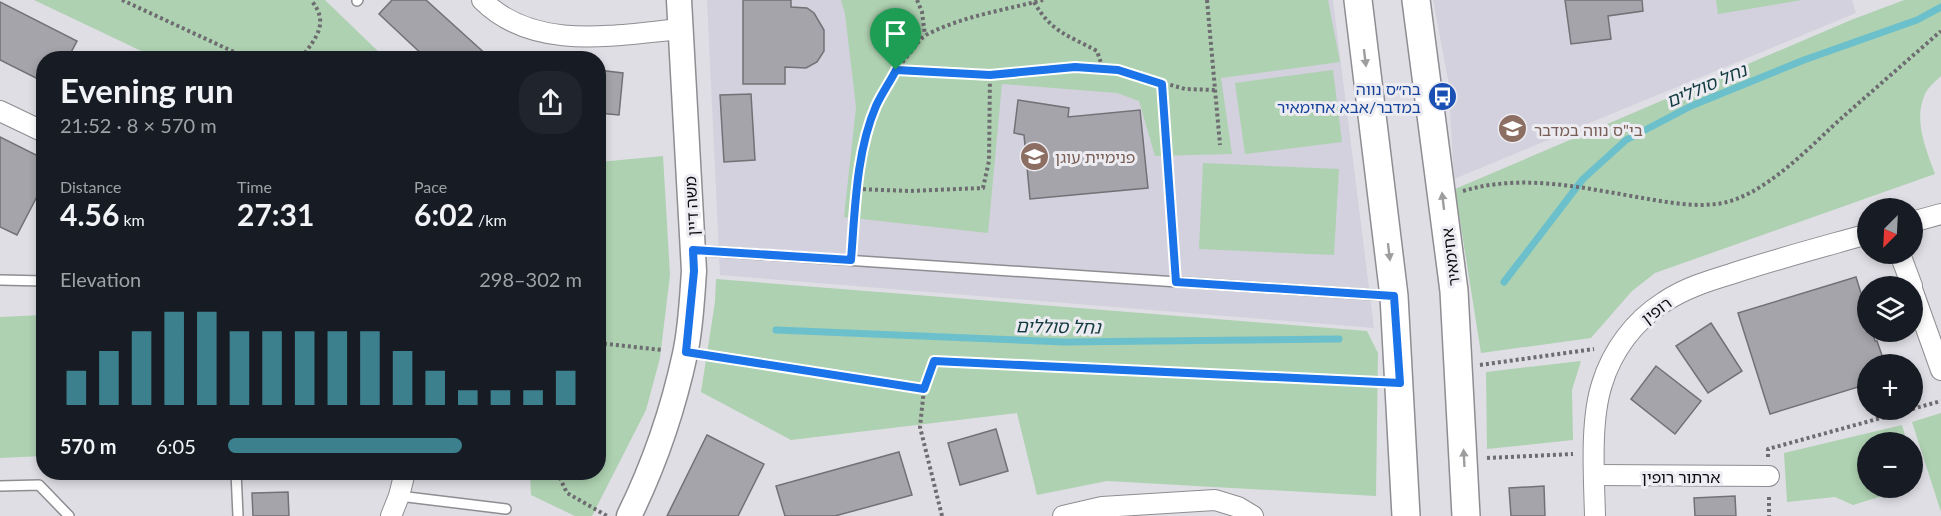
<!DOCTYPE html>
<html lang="en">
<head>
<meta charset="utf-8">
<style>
	body { margin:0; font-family:Lato,"Noto Sans Hebrew",sans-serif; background:#20242c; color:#f1f3f6; height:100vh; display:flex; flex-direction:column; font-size:22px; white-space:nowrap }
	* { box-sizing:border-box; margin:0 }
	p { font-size:20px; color:#9ea1a6 }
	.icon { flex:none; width:33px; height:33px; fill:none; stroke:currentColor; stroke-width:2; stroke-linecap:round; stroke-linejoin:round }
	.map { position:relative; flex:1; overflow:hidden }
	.details { position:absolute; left:36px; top:51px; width:570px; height:429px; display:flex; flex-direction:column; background:#171b24; border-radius:24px; box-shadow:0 3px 9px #0003 }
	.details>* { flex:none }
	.needle { width:39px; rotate:204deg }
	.fabs { position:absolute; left:1857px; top:198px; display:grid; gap:12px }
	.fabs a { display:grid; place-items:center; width:66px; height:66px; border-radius:50%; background:#171b24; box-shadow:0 3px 9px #0003; font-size:30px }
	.pin { position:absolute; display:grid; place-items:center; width:51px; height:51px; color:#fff; margin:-62px -26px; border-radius:50% 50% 50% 0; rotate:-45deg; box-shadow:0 0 6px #0007 }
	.pin .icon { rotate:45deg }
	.round { display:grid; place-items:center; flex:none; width:63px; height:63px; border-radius:24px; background:#20242c }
	.summary { display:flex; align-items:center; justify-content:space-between; height:102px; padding:0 24px }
	h1 { font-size:33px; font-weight:700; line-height:45px }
	.metrics { display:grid; grid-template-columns:repeat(3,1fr); gap:9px; height:102px; padding:6px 24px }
	.metrics div { display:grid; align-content:center }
	.metrics b { font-size:30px; font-weight:700 }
	.metrics small { font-size:16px; font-weight:400 }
	.metrics p { font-size:16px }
	.chart { height:168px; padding:12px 24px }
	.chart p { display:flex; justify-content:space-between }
	.chart svg { width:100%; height:108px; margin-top:6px; stroke:#3c808e; stroke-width:6 }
	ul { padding:0 24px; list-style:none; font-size:20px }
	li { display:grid; grid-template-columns:96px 72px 1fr; align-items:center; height:45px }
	li i { height:15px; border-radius:8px; background:#3c808e }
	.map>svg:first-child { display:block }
</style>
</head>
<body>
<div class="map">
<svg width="1941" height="516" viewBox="0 0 1941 516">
	<rect width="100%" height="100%" fill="#dfdee4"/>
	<g fill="#d3d1dd">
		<polygon points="707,0 1333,0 1374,328 720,275"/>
		<polygon points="1433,0 1852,0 1856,13 1454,179 1448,79"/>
	</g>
	<g fill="#aed1b1">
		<polygon points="34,0 325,0 385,58 156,58"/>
		<polygon points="841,0 1328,0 1340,62 1221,78 1232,154 1155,156 1139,101 1117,93 1002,84 988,233 844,217 856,107 845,14"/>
		<polygon points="1716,0 1802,0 1718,14"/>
		<path d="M1904 0H1941V76C1936 81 1928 87 1925 94 1913 120 1926 149 1935 174L1655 273 1632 291 1591 338 1481 353 1455 189 1851 20Z"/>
		<polygon points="1333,70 1342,142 1245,154 1235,83"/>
		<polygon points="663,156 670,275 660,358 646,410 592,516 575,516 531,495 530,473 598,472 599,162"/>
		<polygon points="1203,163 1339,169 1334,255 1199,249"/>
		<polygon points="716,279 1367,331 1378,353 1376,496 1107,481 1037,495 1017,413 791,440 701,392 715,302"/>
		<polygon points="43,315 43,456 0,458 0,317"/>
		<polygon points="1581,361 1572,390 1573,440 1487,449 1486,372"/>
		<polygon points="1941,413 1941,512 1912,422"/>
		<polygon points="1902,425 1907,442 1868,442 1868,488 1908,488 1853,505 1835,497 1787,502 1784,453"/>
	</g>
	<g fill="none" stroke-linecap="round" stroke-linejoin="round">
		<g stroke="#6cc0cb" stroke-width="7">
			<polyline points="1504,282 1583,179 1626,140 1691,106 1804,60 1917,20 1941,7"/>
			<polyline points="776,330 1064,342 1339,339"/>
		</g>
	</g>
	<g fill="#a5a4aa" stroke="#727176" stroke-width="1.5">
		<polygon points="392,0 426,0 490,58 426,58 379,14"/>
		<polygon points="743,0 791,0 791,7 807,8 814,13 824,30 824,51 817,62 806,68 785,67 785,84 743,84"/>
		<polygon points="1565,0 1642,0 1643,11 1608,16 1611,39 1571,44"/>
		<polygon points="0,2 77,41 68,58 44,58 44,82 0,60"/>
		<polygon points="598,70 623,73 619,115 598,113"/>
		<polygon points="751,94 755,160 724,162 720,95"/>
		<polygon points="1018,100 1069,108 1068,117 1140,110 1148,188 1030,199 1024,135 1014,133"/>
		<polygon points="0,137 44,159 44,183 17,235 0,227"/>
		<polygon points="1856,277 1868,316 1868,332 1872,332 1875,341 1877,341 1885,364 1868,364 1868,384 1770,414 1738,313"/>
		<polygon points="1711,323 1742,371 1708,393 1676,346"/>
		<polygon points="1656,366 1701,401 1675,434 1631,399"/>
		<polygon points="996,429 1008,471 960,485 948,443"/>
		<polygon points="707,435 764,464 738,516 667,516"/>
		<polygon points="899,452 912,495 835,516 785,516 776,486"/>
		<polygon points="1544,486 1545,516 1511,516 1509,488"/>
		<polygon points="288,492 289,516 253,516 252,493"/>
		<polygon points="1735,496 1736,516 1695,516 1694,498"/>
	</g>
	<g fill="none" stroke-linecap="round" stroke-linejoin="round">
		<defs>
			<g id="service">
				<polyline points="357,1 358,0"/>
				<polyline points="43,228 44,242"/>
				<polyline points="693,250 1391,296"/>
				<polyline points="0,280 44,281"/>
				<polyline points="236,472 238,516"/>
				<polyline points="0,486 39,485 69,516"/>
				<polyline points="399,496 506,509"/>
			</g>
			<g id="minor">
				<path d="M482 0C534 52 615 35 681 29"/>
				<polyline points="0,111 44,132"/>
				<polyline points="1912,222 1941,214"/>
				<polyline points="1900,254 1912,286"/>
				<polyline points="1912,289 1941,370"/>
				<polyline points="1594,475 1769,476"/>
				<polyline points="391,516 399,496 405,472"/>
				<polyline points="1063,516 1102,507 1215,500 1238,507 1253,516"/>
				<path d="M1595 516C1594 477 1590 421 1602 384 1612 351 1634 321 1664 302 1685 288 1708 281 1731 274 1776 259 1822 247 1868 234"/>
			</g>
			<path id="tertiary" d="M629 516C654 465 673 410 685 354 691 327 692 298 694 271L679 0"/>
			<g id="secondary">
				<polyline points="1358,0 1394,296 1406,516"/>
				<polyline points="1416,0 1454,291 1466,516"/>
			</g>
		</defs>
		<use href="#service" stroke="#8e8d92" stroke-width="12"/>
		<use href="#minor" stroke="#8e8d92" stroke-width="22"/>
		<use href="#tertiary" stroke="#8e8d92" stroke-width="27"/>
		<use href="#secondary" stroke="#8e8d92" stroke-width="30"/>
		<g stroke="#6d6c70" stroke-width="4" stroke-dasharray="3 3" stroke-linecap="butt">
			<polyline points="122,0 247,58"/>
			<polyline points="917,0 922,12 925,35"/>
			<polyline points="1207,0 1220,145"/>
			<path d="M1034 2C1052 33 1068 35 1097 51L1103 69"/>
			<path d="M301 58C316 38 330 23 311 0"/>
			<polyline points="897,70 990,75 1075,67 1118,70 1185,89 1215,90"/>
			<polyline points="1162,84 1175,266"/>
			<polyline points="857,189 910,191 983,188 989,161 990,75"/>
			<path d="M1463 191C1523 173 1583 188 1643 198 1666 202 1692 207 1716 204 1763 199 1811 145 1845 115 1877 87 1909 59 1941 31"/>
			<path d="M852 245C858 177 864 108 909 54 915 48 920 37 928 34 963 16 1005 10 1043 0"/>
			<polyline points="598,343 662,350"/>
			<polyline points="708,356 924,389"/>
			<polyline points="1480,365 1594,349"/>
			<polyline points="1912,409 1941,401"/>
			<polyline points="1768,457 1768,449 1910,410"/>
			<polyline points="1487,458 1573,454"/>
			<polyline points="557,472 567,493 607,516"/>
			<polyline points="1769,497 1769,516"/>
			<polyline points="942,516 920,427 924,389 934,361 1375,382"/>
		</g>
		<use href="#service" stroke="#fff" stroke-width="9"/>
		<use href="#minor" stroke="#fff" stroke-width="20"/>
		<use href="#tertiary" stroke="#fff" stroke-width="24"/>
		<use href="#secondary" stroke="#fff" stroke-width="27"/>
	</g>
	<defs><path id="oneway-solid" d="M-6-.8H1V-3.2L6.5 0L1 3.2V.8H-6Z" transform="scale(1.5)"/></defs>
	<g fill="#9e9e9f">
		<use href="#oneway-solid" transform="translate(1365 58) rotate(83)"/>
		<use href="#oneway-solid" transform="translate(1443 201) rotate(-97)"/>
		<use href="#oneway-solid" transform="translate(1389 252) rotate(83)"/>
		<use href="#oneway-solid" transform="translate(1464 458) rotate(-93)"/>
	</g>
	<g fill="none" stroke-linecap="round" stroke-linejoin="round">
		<defs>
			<path id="route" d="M1075 67 1118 70 1162 84 1176 282 1394 296 1400 383 934 361 924 389 686 352 694 271 693 250 851 260C855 211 856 152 876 106 882 93 890 82 896 70L990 75Z"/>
		</defs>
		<use href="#route" stroke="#fff" stroke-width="12"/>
		<use href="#route" stroke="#1a73e8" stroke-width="8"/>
	</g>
	<defs>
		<symbol id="bus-disc" viewBox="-11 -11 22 22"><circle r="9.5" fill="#1a4fb4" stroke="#ecebf1"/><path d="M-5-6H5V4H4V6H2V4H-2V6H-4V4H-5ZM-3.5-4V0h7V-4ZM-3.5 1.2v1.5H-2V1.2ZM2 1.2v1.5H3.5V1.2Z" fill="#fff"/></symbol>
		<symbol id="school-disc" viewBox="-11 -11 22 22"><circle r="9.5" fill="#8d6e63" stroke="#ecebf1"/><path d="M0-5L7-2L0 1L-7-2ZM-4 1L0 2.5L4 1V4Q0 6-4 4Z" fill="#fff"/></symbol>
	</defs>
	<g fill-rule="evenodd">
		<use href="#bus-disc" x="1426" y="80" width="33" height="33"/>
		<use href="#school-disc" x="1496" y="112" width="33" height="33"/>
		<use href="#school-disc" x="1018" y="140" width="33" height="33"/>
	</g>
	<g text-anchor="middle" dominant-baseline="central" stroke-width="6" stroke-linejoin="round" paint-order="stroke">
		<g font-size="16" fill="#164399" stroke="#ecebf1" text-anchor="end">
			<text x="1421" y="88">בה״ס נווה<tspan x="1421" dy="18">במדבר/אבא אחימאיר</tspan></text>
		</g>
		<g font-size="16" fill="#785e54" stroke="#ecebf1" text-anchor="start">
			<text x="1534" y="129">בי"ס נווה במדבר</text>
			<text x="1055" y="156">פנימיית עוגן</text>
		</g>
		<g font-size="16" fill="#0d0c0e" stroke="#ecebf1">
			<text transform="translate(691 206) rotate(-93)">משה דיין</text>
			<text transform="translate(1450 257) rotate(-97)">אחימאיר</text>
			<text transform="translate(1656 310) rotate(-37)">רופין</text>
			<text x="1681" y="476">ארתור רופין</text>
		</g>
		<g font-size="18" font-style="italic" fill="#113a3f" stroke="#ecebf1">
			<text transform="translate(1706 85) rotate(-23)">נחל סוללים</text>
			<text transform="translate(1058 326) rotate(1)">נחל סוללים</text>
		</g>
	</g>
</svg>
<div class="fabs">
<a><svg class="needle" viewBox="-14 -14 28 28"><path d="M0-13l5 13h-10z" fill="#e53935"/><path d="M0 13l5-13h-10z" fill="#9ea1a6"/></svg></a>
<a><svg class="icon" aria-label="layers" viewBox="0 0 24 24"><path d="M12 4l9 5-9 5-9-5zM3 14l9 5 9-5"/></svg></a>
<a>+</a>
<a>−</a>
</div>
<div class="pin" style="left:896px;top:70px;background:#1e9e55"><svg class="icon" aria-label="arrive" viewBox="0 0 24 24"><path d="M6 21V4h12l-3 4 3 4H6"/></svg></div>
<section class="details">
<div class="summary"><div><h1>Evening run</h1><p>21:52 · 8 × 570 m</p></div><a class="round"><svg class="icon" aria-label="share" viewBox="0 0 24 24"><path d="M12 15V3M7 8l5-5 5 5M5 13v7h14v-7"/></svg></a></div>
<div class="metrics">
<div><p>Distance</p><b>4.56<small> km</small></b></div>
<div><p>Time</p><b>27:31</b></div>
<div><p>Pace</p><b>6:02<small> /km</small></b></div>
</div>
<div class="chart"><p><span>Elevation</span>298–302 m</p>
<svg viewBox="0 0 160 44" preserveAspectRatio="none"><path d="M5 44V30M15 44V22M25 44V14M35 44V6M45 44V6M55 44V14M65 44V14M75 44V14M85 44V14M95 44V14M105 44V22M115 44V30M125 44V38M135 44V38M145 44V38M155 44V30"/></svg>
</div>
<ul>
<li><b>570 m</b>6:05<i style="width:66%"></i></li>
</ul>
</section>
</div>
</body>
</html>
